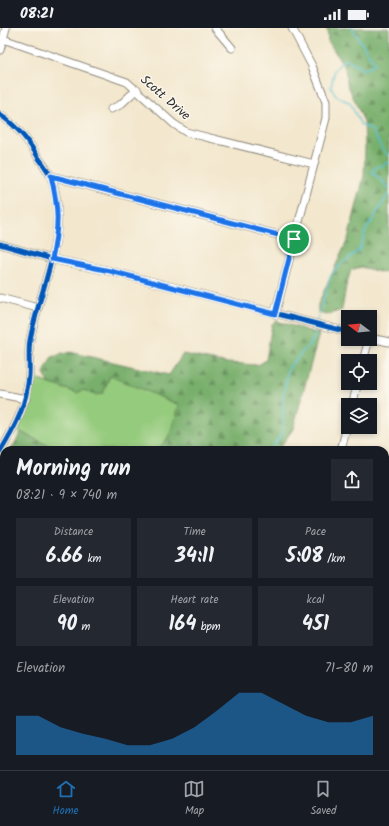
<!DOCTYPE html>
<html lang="en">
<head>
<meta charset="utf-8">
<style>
	body { margin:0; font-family:Kalam,sans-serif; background:#242831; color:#f1f3f6; height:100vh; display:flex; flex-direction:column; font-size:15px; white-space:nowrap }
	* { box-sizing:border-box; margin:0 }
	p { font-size:13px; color:#9ea1a6 }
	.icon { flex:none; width:22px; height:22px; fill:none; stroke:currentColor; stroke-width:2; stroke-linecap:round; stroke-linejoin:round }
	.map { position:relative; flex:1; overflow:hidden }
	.side { position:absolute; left:0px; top:418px; width:389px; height:324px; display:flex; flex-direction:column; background:#171b24; border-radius:12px 12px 0 0; box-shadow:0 2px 6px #0003 }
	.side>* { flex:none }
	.needle { width:26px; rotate:286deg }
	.controls { position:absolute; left:341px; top:282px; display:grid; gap:8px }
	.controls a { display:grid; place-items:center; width:36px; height:36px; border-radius:0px; background:#171b24; box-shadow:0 2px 6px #0003; font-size:20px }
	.pin { position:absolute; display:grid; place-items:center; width:34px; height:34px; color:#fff; margin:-17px; border:2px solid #fff; border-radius:50%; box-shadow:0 1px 4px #0007 }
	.round { display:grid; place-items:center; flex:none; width:42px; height:42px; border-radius:0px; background:#242831 }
	.summary { display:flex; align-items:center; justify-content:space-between; height:68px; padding:0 16px }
	h1 { font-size:22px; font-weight:800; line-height:30px }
	.figures { display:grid; grid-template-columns:repeat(3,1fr); gap:6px; height:68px; padding:4px 16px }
	.figures div { display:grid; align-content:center; border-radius:0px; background:#242831; text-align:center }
	.figures b { font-size:20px; font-weight:800 }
	.figures small { font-size:11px; font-weight:400 }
	.figures p { font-size:11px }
	.chart { height:112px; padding:8px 16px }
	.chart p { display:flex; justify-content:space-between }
	.chart svg { width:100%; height:72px; margin-top:4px; fill:#1f6fb2; opacity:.7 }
	.status { display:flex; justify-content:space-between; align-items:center; height:28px; padding:0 20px; background:#171b24; direction:ltr }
	.status svg { height:11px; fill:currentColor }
	.dock { display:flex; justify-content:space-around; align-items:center; height:56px; border-top:1px solid #363941; background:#171b24; font-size:11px; color:#9ea1a6 }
	.dock a { display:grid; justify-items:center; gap:2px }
	.dock .selected { color:#1f6fb2 }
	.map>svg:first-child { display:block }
</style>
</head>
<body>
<div class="status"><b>08:21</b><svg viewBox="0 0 49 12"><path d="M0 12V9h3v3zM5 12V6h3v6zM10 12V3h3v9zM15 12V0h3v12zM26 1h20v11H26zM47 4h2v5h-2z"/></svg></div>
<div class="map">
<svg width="389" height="742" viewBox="0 0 389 742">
	<defs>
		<pattern id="forest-firs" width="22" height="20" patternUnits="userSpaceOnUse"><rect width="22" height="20" fill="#78af6c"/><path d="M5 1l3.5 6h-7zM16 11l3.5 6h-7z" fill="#638f59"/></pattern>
		<pattern id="water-ripples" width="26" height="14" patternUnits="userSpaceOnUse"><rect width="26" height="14" fill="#53c0cc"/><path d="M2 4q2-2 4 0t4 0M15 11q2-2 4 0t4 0" fill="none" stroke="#459ca6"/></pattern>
	</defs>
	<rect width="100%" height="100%" fill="#fbf7ec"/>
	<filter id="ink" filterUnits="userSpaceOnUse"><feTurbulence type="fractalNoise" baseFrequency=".025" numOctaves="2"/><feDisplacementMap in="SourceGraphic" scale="8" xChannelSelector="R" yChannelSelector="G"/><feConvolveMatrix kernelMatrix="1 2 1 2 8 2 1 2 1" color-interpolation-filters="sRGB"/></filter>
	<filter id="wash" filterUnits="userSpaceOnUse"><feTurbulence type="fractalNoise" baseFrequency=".012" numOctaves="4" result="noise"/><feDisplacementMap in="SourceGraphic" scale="16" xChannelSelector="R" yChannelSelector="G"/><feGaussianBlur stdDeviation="0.9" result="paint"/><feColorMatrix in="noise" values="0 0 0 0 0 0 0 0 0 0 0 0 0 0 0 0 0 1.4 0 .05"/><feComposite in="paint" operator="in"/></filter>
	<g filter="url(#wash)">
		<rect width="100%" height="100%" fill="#f3e7cd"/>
		<g fill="url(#forest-firs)" stroke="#526d4c">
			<polygon points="327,0 389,0 389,243 383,245 361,239 351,242 346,258 342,282 327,287 318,285 318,276 348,211 364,148 365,119 364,94 347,55 345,40 328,13"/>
			<polygon points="277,293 319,306 293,401 278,422 154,422 167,412 179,377 110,348 103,365 96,367 83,362 77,365 48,355 44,345 52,329 70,324 169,347 183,326 227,335 258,337 266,332 272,296"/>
			<polygon points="21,404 58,422 11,422"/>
			<polygon points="4,513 4,583 0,579 0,519"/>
			<polygon points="49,738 68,738 69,742 48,742"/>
		</g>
		<path fill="#95cb7d" stroke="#607b54" d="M110 348 179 377C174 393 171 415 154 422H58L17 402 27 378 33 350 77 365 83 362 96 367 103 365Z"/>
		<polygon fill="url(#water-ripples)" stroke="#3f767c" points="389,649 389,680 385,679 385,662"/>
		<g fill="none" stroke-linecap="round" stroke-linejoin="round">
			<g stroke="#53c0cc" stroke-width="1.5">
				<polyline points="352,0 375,36 364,42 345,31 335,41 331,59 335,67 350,75 361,97 372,102 382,121 389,128"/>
				<path d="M389 134 382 138H378L372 143C377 150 384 154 389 161"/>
				<polyline points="317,293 331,247 337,240 359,222 366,202 389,165"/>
				<polyline points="270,422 283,404 283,369 289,339 314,311 316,299"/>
				<polyline points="0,542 4,536"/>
				<polyline points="0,554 4,564"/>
				<polyline points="62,738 64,742"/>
			</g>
		</g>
	</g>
	<g filter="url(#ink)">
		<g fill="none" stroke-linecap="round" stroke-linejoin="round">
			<defs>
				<g id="minor">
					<polyline points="215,0 232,20"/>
					<polyline points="3,11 127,54 174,96 186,104 314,136"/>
					<polyline points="0,22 6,0"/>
					<polyline points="111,81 120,77 137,61"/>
					<path d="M0 87C16 97 28 112 38 129 42 135 48 142 51 149 71 204 40 258 30 312 28 324 30 336 29 348 26 378 16 398 0 424"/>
					<polyline points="51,148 294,211"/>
					<polyline points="0,216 52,231 110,243 348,304"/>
					<polyline points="0,270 38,280"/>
					<polyline points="275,286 326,90 326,74 312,38 292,0"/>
					<polyline points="370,310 389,314"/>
					<polyline points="363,333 369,311"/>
					<polyline points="0,366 26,371"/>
					<polyline points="352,377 358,355"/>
					<polyline points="341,422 348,394"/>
					<polyline points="385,571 389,556"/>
					<polyline points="385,577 389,578"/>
					<polyline points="0,711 4,719"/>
					<polyline points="118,738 119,742"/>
					<polyline points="5,742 6,738"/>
					<polyline points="342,742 343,738"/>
				</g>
			</defs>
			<use href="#minor" stroke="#8f897c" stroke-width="9"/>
			<use href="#minor" stroke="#fff" stroke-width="7"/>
			<defs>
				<g id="cycleway">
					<path d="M0 87C16 97 28 112 38 129 42 135 48 142 51 149 71 204 40 258 30 312 28 324 30 336 29 348 26 378 16 398 0 424"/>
					<polyline points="0,216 52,231 110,243 348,304"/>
				</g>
			</defs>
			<use href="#cycleway" stroke="#fbf7ec" stroke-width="8"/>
			<use href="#cycleway" stroke="#0057b8" stroke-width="5"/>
		</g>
	</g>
	<g fill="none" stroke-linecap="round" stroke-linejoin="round" filter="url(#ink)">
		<defs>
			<path id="route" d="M51 148 294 211 275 286 110 243 52 231C59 197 59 182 51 148Z"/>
		</defs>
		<use href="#route" stroke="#fff" stroke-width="8"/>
		<use href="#route" stroke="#1a73e8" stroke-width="5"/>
	</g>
	<g text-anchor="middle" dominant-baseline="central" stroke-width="3" stroke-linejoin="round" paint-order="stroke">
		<g font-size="13" fill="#2b2b2b" stroke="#fbf7ec">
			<text transform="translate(165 70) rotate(41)">Scott Drive</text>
		</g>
	</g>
</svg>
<div class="controls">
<a><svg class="needle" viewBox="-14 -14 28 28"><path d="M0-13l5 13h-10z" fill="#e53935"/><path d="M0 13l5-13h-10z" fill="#9ea1a6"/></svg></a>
<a><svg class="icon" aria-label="locate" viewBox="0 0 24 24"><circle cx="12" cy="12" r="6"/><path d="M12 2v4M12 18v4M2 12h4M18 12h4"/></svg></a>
<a><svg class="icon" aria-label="layers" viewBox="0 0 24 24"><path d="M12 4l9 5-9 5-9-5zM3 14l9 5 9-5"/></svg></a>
</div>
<div class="pin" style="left:294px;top:211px;background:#1e9e55"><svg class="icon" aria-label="arrive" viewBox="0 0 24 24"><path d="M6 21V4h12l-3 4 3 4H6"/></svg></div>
<section class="side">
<div class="summary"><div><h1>Morning run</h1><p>08:21 · 9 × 740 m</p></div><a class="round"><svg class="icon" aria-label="share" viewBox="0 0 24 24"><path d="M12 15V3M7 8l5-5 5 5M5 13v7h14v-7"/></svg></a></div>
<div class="figures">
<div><p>Distance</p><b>6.66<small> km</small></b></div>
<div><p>Time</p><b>34:11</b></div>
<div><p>Pace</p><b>5:08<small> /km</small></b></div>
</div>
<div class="figures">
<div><p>Elevation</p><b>90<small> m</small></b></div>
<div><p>Heart rate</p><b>164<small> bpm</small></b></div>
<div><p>kcal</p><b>451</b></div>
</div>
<div class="chart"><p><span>Elevation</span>71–80 m</p>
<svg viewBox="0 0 160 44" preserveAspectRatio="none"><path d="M0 44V20L10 20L20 27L30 31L40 34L50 38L60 38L70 34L80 27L90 17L100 6L110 6L120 13L130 20L140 24L150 24L160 20V44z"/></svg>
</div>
</section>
</div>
<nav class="dock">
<a class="selected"><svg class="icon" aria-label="home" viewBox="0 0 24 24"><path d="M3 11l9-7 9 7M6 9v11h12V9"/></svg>Home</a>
<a><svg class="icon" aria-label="map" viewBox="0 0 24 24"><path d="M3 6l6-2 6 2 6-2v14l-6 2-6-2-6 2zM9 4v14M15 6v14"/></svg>Map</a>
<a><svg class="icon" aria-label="saved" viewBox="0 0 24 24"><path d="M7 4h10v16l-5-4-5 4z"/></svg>Saved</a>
</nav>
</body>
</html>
